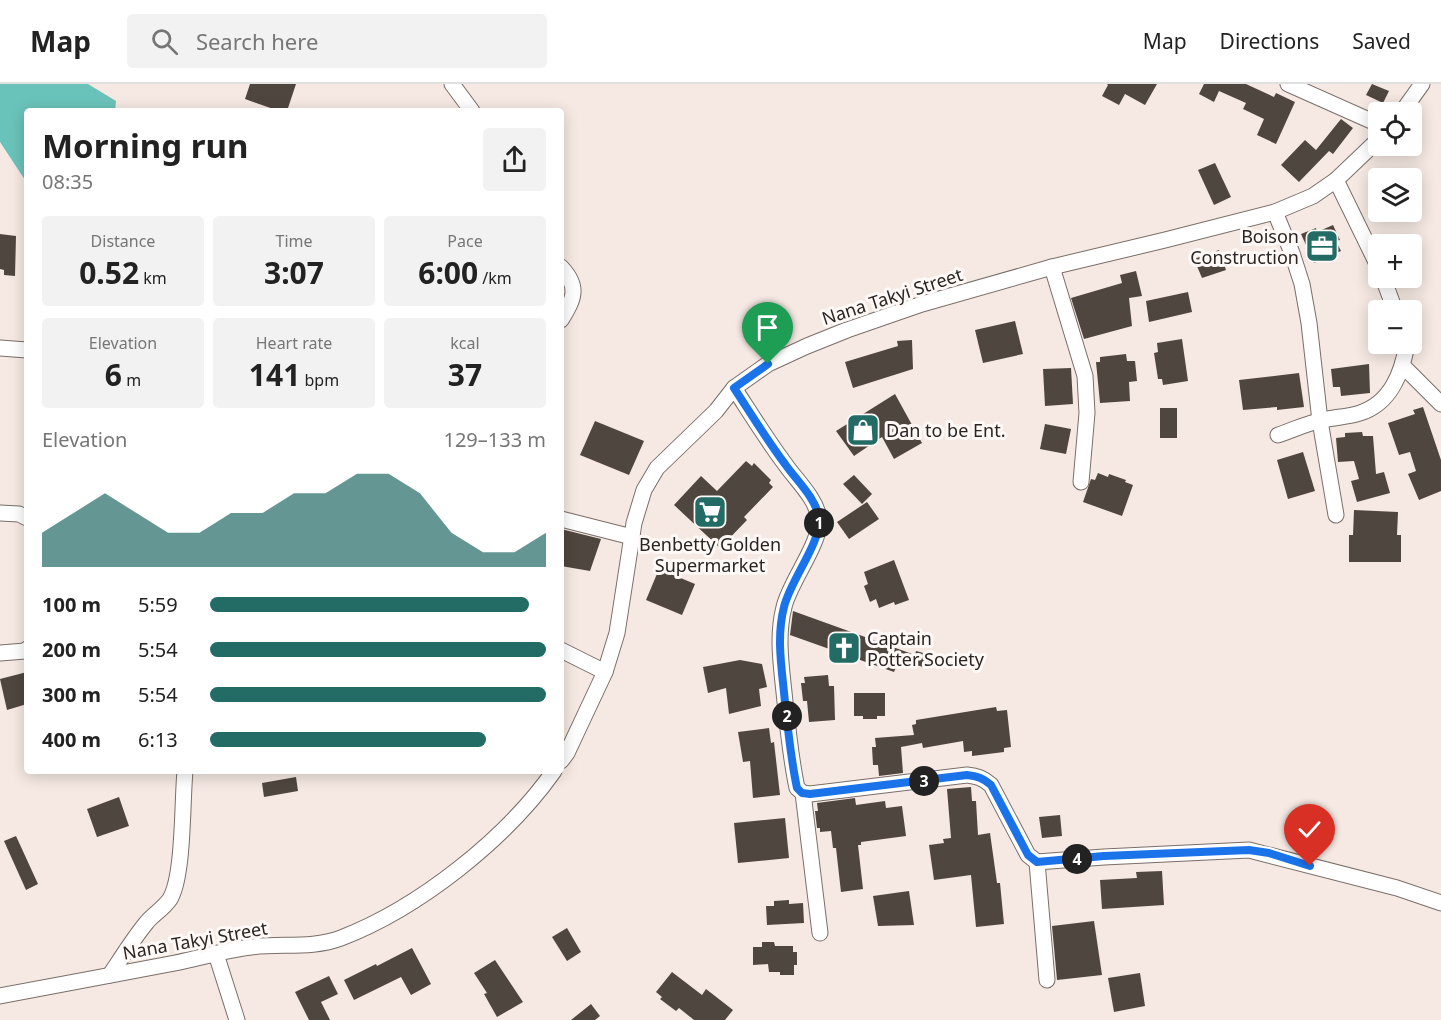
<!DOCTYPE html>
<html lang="en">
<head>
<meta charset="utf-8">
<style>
	body { margin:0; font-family:"Noto Sans",sans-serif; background:#f2f2f2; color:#222; height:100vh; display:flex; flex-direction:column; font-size:22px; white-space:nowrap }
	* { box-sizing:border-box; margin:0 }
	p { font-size:20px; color:#767676 }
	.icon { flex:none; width:33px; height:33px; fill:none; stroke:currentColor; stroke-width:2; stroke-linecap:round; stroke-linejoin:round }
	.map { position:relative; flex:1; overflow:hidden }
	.panel { position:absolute; left:24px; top:24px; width:540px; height:666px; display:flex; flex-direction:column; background:#fff; border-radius:6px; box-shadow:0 3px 15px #0003 }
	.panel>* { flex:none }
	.fabs { position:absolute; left:1368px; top:18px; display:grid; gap:12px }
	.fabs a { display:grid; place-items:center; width:54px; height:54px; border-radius:6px; background:#fff; box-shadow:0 3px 15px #0003; font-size:30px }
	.pin { position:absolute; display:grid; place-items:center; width:51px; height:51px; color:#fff; margin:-62px -26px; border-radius:50% 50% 50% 0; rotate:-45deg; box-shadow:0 0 6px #0007 }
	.pin .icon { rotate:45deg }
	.km { position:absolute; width:30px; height:30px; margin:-15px; border-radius:50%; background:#222; color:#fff; font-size:16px; line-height:30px; text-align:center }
	.round { display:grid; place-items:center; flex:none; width:63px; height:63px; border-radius:6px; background:#f2f2f2 }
	.summary { display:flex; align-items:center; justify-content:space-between; height:102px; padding:0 18px }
	h1 { font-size:33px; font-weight:700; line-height:45px }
	.metrics { display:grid; grid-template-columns:repeat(3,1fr); gap:9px; height:102px; padding:6px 18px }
	.metrics div { display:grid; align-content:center; border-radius:6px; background:#f2f2f2; text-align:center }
	.metrics b { font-size:30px; font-weight:700 }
	.metrics small { font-size:16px; font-weight:400 }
	.metrics p { font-size:16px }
	.chart { height:168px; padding:12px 18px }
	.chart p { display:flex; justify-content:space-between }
	.chart svg { width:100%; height:108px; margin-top:6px; fill:#236c66; opacity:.7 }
	ul { padding:0 18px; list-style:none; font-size:20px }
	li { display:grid; grid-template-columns:96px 72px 1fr; align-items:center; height:45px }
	li i { height:15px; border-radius:8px; background:#236c66 }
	header { display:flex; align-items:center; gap:36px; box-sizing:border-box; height:84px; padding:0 30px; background:#fff; border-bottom:2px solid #e0e0e0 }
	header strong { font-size:28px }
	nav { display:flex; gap:33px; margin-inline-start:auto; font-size:21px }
	.search { width:420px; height:54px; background:#f2f2f2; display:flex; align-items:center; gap:15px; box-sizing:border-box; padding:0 21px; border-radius:6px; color:#767676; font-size:22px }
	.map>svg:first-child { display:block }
</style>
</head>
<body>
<header>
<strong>Map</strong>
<div class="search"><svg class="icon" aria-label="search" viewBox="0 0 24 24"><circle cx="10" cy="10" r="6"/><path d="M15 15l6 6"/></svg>Search here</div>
<nav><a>Map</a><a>Directions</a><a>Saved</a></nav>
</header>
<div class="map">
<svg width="1441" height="936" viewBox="0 0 1441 936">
	<rect width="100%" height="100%" fill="#f6e9e3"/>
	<polygon fill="#6ac3ba" points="0,0 88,0 116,17 115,27 27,27 27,99 0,58"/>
	<g fill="#504640">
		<polygon points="250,0 296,0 287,27 279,27 245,15"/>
		<polygon points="1107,0 1157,0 1145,21 1125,10 1119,21 1102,12 1108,1"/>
		<polygon points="1204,0 1246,0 1274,13 1276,9 1295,18 1276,60 1257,51 1264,35 1243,25 1246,19 1219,7 1214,18 1199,10"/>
		<polygon points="1372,0 1389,7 1383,19 1366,11"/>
		<polygon points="1341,35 1353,44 1333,70 1329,67 1299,98 1281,81 1305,56 1316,66"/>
		<polygon points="1215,79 1231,113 1214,121 1198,86"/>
		<polygon points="1333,141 1340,156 1336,157 1341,167 1314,179 1301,150 1316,144 1317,148"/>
		<polygon points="0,150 16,152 15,192 4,191 4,186 0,185"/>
		<polygon points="1219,166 1226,186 1202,194 1194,175"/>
		<polygon points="1136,187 1142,212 1129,214 1132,242 1084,255 1071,214 1122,199 1120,191"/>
		<polygon points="1188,208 1192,228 1149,238 1146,217"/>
		<polygon points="1015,237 1023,270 983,279 975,246"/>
		<polygon points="1182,255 1188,297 1163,301 1162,295 1158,295 1154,269 1158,268 1157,259"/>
		<polygon points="912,256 913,285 853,304 845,278 898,262 897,257"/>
		<polygon points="1126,270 1127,277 1135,277 1137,297 1129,298 1130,317 1100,319 1096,278 1100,278 1100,273"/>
		<polygon points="1369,280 1370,309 1341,312 1340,303 1333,303 1331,285"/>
		<polygon points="1071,284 1073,320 1045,322 1043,285"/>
		<polygon points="1299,289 1304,323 1277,326 1277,323 1243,326 1239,296"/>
		<polygon points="895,310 922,359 894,375 882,353 854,372 836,347"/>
		<polygon points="1423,323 1441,376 1441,407 1419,416 1408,390 1416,387 1410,368 1399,371 1388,339 1415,330 1413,326"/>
		<rect x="1160" y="324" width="17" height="30"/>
		<polygon points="595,337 644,357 629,391 580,371"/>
		<polygon points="1045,340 1071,345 1066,370 1040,365"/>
		<polygon points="1362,348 1363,352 1373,352 1376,390 1384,388 1390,409 1357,418 1351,397 1359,395 1354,377 1338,378 1336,354 1345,353 1345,349"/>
		<polygon points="1303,368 1315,407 1288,415 1277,376"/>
		<polygon points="746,377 752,382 754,379 771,396 769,399 773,403 744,433 747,436 720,464 674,421 701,392 717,407"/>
		<polygon points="1098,389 1108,393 1109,390 1126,396 1125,398 1133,401 1122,432 1083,418 1091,395 1095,396"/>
		<polygon points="854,391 872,410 862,420 843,400"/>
		<polygon points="867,418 879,435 849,455 837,438"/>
		<polygon points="1354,426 1398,428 1397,451 1401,451 1401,478 1349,478 1349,451 1353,451"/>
		<polygon points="561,445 601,455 590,487 561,482"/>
		<polygon points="894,476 909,516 895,521 894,518 879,524 876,515 870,518 864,502 868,500 864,488"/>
		<polygon points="659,485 695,500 682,531 646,516"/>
		<polygon points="793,527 915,571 916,567 927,570 925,575 932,577 930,585 899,576 894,588 790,551"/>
		<polygon points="740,576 762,580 767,603 759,605 761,622 729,630 726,604 708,609 703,583"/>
		<polygon points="27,588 27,620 7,626 0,595"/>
		<polygon points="828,591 829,602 834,602 835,636 809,638 807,617 803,617 801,599 805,599 804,593"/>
		<polygon points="854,609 885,609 885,632 877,632 877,635 863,635 863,632 854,632"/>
		<polygon points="996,623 997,627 1007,626 1011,663 1004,664 1004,668 972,672 972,667 964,668 963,657 923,664 922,659 901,663 903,689 879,692 878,681 873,681 872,663 876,663 875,654 914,651 912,641 916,640 916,636"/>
		<polygon points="769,644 771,659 774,658 780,711 753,714 750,677 743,678 738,648"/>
		<polygon points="296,693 298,707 264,713 262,699"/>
		<polygon points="971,703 972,717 976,717 978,751 990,749 997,799 1000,799 1004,840 976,843 971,791 934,796 929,761 944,759 943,755 951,754 947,705"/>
		<polygon points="119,713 129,742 97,753 87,725"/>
		<polygon points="855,714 856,721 885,717 886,724 902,722 906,752 861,758 861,761 858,761 863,805 841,808 836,764 833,764 831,747 820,748 820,744 817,744 815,727 818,727 817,719"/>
		<polygon points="1060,731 1062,752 1042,754 1039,733"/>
		<polygon points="785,734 789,774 738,779 734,739"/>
		<polygon points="16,752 38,800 26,806 4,757"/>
		<polygon points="1162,787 1164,821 1102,825 1100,796 1137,794 1136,788"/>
		<polygon points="909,807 914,841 878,842 873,812"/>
		<polygon points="789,816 789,820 803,819 804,839 767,841 766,822 774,822 774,817"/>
		<polygon points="1094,837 1102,891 1057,896 1052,842"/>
		<polygon points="567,844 581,868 567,877 552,853"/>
		<polygon points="762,858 774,858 775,862 793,862 793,868 797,868 797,881 794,881 794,891 780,891 780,888 769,888 768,880 753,881 753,863 762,863"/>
		<polygon points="412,864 431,900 411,911 401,893 354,916 344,896 376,880 377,882"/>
		<polygon points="495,876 523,918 497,933 484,910 487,909 474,889"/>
		<polygon points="672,888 702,911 706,905 733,926 725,936 694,936 679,924 676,927 660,915 662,913 656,908"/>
		<polygon points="1140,889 1145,922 1114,928 1108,894"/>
		<polygon points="329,892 338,910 321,918 330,936 309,936 295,908"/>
		<polygon points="591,920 600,932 595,936 571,936"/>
	</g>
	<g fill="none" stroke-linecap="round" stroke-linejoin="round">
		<defs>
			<g id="minor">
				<polyline points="452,0 472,27"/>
				<polyline points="1288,0 1378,40"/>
				<polyline points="1402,28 1422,0"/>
				<polyline points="1336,96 1378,182"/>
				<polyline points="1275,128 1292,169 1302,200 1309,239 1320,337 1336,431"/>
				<path d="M561 183C580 203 574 215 561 236"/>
				<polyline points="1052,183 1085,292 1087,329 1081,398"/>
				<polyline points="1383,194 1395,226"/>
				<polyline points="0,264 27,266"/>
				<polyline points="1403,282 1441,320"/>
				<path d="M734 304C751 330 767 356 785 380 796 396 816 414 819 434 822 458 790 497 784 523 776 554 782 586 785 618 788 647 791 676 797 704L803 709 810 710 967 691C977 692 983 694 991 701L1028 771 1037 778 1104 773 1249 766 1397 804 1441 819"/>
				<path d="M1278 351C1293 346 1307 339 1323 336 1335 333 1348 333 1360 329 1391 319 1402 289 1407 260"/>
				<polyline points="0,429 19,430 27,434"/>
				<polyline points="561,435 632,453"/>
				<polyline points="561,566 605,588"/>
				<polyline points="0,569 25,567 27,565"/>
				<polyline points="561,677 567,669 605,588 617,549 634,439 644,406 657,384 716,327 734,304 768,280 807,262 847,246 922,220 1052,183 1165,156 1275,128 1313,112 1336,96 1378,56"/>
				<polyline points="803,709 820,849"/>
				<polyline points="1037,778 1047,896"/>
				<polyline points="216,870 237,936"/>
				<path d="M110 891C122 873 133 855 147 838 154 830 164 824 170 815 184 792 182 717 185 687"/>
				<path d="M0 912C58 901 117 890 175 879 200 874 225 866 251 863 281 859 312 865 341 854 419 824 506 755 554 687"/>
			</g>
		</defs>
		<use href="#minor" stroke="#7a6e69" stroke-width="17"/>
		<use href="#minor" stroke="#fff" stroke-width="15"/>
	</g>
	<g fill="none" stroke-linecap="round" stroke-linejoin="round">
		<defs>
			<path id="route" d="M768 280 734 304C751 330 767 356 785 380 796 396 816 414 819 434 822 457 790 497 784 523 776 554 782 586 785 618 788 647 791 676 797 704L802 709 810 710 967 691C977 692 983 694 991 701L1028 771 1037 778 1104 772 1249 766 1269 769 1310 782"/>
		</defs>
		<use href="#route" stroke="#fff" stroke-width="12"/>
		<use href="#route" stroke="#1a73e8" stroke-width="8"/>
	</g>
	<defs>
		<symbol id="office-square" viewBox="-11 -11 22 22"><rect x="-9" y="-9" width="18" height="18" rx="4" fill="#236c66" stroke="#fef8f6"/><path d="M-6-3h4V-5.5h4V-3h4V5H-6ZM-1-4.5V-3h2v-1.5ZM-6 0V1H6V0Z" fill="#fff"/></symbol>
		<symbol id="shop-square" viewBox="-11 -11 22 22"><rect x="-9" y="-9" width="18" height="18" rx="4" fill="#236c66" stroke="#fef8f6"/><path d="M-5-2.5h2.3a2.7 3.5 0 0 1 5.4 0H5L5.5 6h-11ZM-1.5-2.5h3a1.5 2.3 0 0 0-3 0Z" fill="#fff"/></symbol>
		<symbol id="supermarket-square" viewBox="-11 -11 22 22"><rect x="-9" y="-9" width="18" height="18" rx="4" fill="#236c66" stroke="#fef8f6"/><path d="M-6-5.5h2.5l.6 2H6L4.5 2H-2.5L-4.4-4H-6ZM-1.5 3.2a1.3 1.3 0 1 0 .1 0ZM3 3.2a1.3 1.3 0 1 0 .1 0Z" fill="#fff"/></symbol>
		<symbol id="church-square" viewBox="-11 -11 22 22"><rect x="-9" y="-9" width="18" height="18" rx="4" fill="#236c66" stroke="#fef8f6"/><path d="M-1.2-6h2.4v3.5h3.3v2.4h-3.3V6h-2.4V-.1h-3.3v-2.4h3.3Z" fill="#fff"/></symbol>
	</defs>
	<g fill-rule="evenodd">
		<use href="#office-square" x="1303" y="143" width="38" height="38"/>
		<use href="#shop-square" x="844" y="327" width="38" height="38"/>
		<use href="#supermarket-square" x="691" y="409" width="38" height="38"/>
		<use href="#church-square" x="825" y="545" width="38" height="38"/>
	</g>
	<g text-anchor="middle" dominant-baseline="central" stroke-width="6" stroke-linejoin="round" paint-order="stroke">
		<g font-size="18" fill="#2a2523" stroke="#fef8f6" text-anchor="start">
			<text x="1299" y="152" text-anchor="end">Boison<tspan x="1299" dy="21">Construction</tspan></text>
			<text x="886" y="346">Dan to be Ent.</text>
			<text x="710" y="460" text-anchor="middle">Benbetty Golden<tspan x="710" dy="21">Supermarket</tspan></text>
			<text x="867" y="554">Captain<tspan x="867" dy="21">Potter Society</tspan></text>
		</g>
		<g font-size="18" fill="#2a2523" stroke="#fef8f6">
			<text transform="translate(892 212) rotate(-18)">Nana Takyi Street</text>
			<text transform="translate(195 856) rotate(-10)">Nana Takyi Street</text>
		</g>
	</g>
</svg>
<div class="fabs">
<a><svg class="icon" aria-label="locate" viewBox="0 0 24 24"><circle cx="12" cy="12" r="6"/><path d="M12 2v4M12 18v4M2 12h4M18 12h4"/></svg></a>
<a><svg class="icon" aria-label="layers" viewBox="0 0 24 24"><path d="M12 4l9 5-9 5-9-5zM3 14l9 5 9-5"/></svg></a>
<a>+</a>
<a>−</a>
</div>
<div class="pin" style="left:768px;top:280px;background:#1e9e55"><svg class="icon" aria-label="arrive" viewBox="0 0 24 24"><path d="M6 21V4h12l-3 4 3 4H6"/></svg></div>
<div class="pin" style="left:1310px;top:782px;background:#d93025"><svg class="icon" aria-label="check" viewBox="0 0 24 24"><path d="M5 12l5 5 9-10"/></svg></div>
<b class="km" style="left:819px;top:439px">1</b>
<b class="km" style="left:787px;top:632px">2</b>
<b class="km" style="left:924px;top:697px">3</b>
<b class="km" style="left:1077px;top:775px">4</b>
<section class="panel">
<div class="summary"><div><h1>Morning run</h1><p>08:35</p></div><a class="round"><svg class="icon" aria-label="share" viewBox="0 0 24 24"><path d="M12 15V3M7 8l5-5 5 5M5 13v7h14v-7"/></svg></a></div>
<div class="metrics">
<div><p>Distance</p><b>0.52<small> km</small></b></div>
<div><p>Time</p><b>3:07</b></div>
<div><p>Pace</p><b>6:00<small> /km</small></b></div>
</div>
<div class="metrics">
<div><p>Elevation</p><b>6<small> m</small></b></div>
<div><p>Heart rate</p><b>141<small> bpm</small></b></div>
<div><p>kcal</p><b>37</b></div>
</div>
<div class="chart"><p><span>Elevation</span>129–133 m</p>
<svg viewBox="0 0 160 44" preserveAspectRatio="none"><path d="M0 44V30L10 22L20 14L30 22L40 30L50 30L60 22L70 22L80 14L90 14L100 6L110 6L120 14L130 30L140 38L150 38L160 30V44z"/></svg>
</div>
<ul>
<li><b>100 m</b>5:59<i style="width:95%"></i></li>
<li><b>200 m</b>5:54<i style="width:100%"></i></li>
<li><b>300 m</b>5:54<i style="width:100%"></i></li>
<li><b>400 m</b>6:13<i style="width:82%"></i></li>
</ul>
</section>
</div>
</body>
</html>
